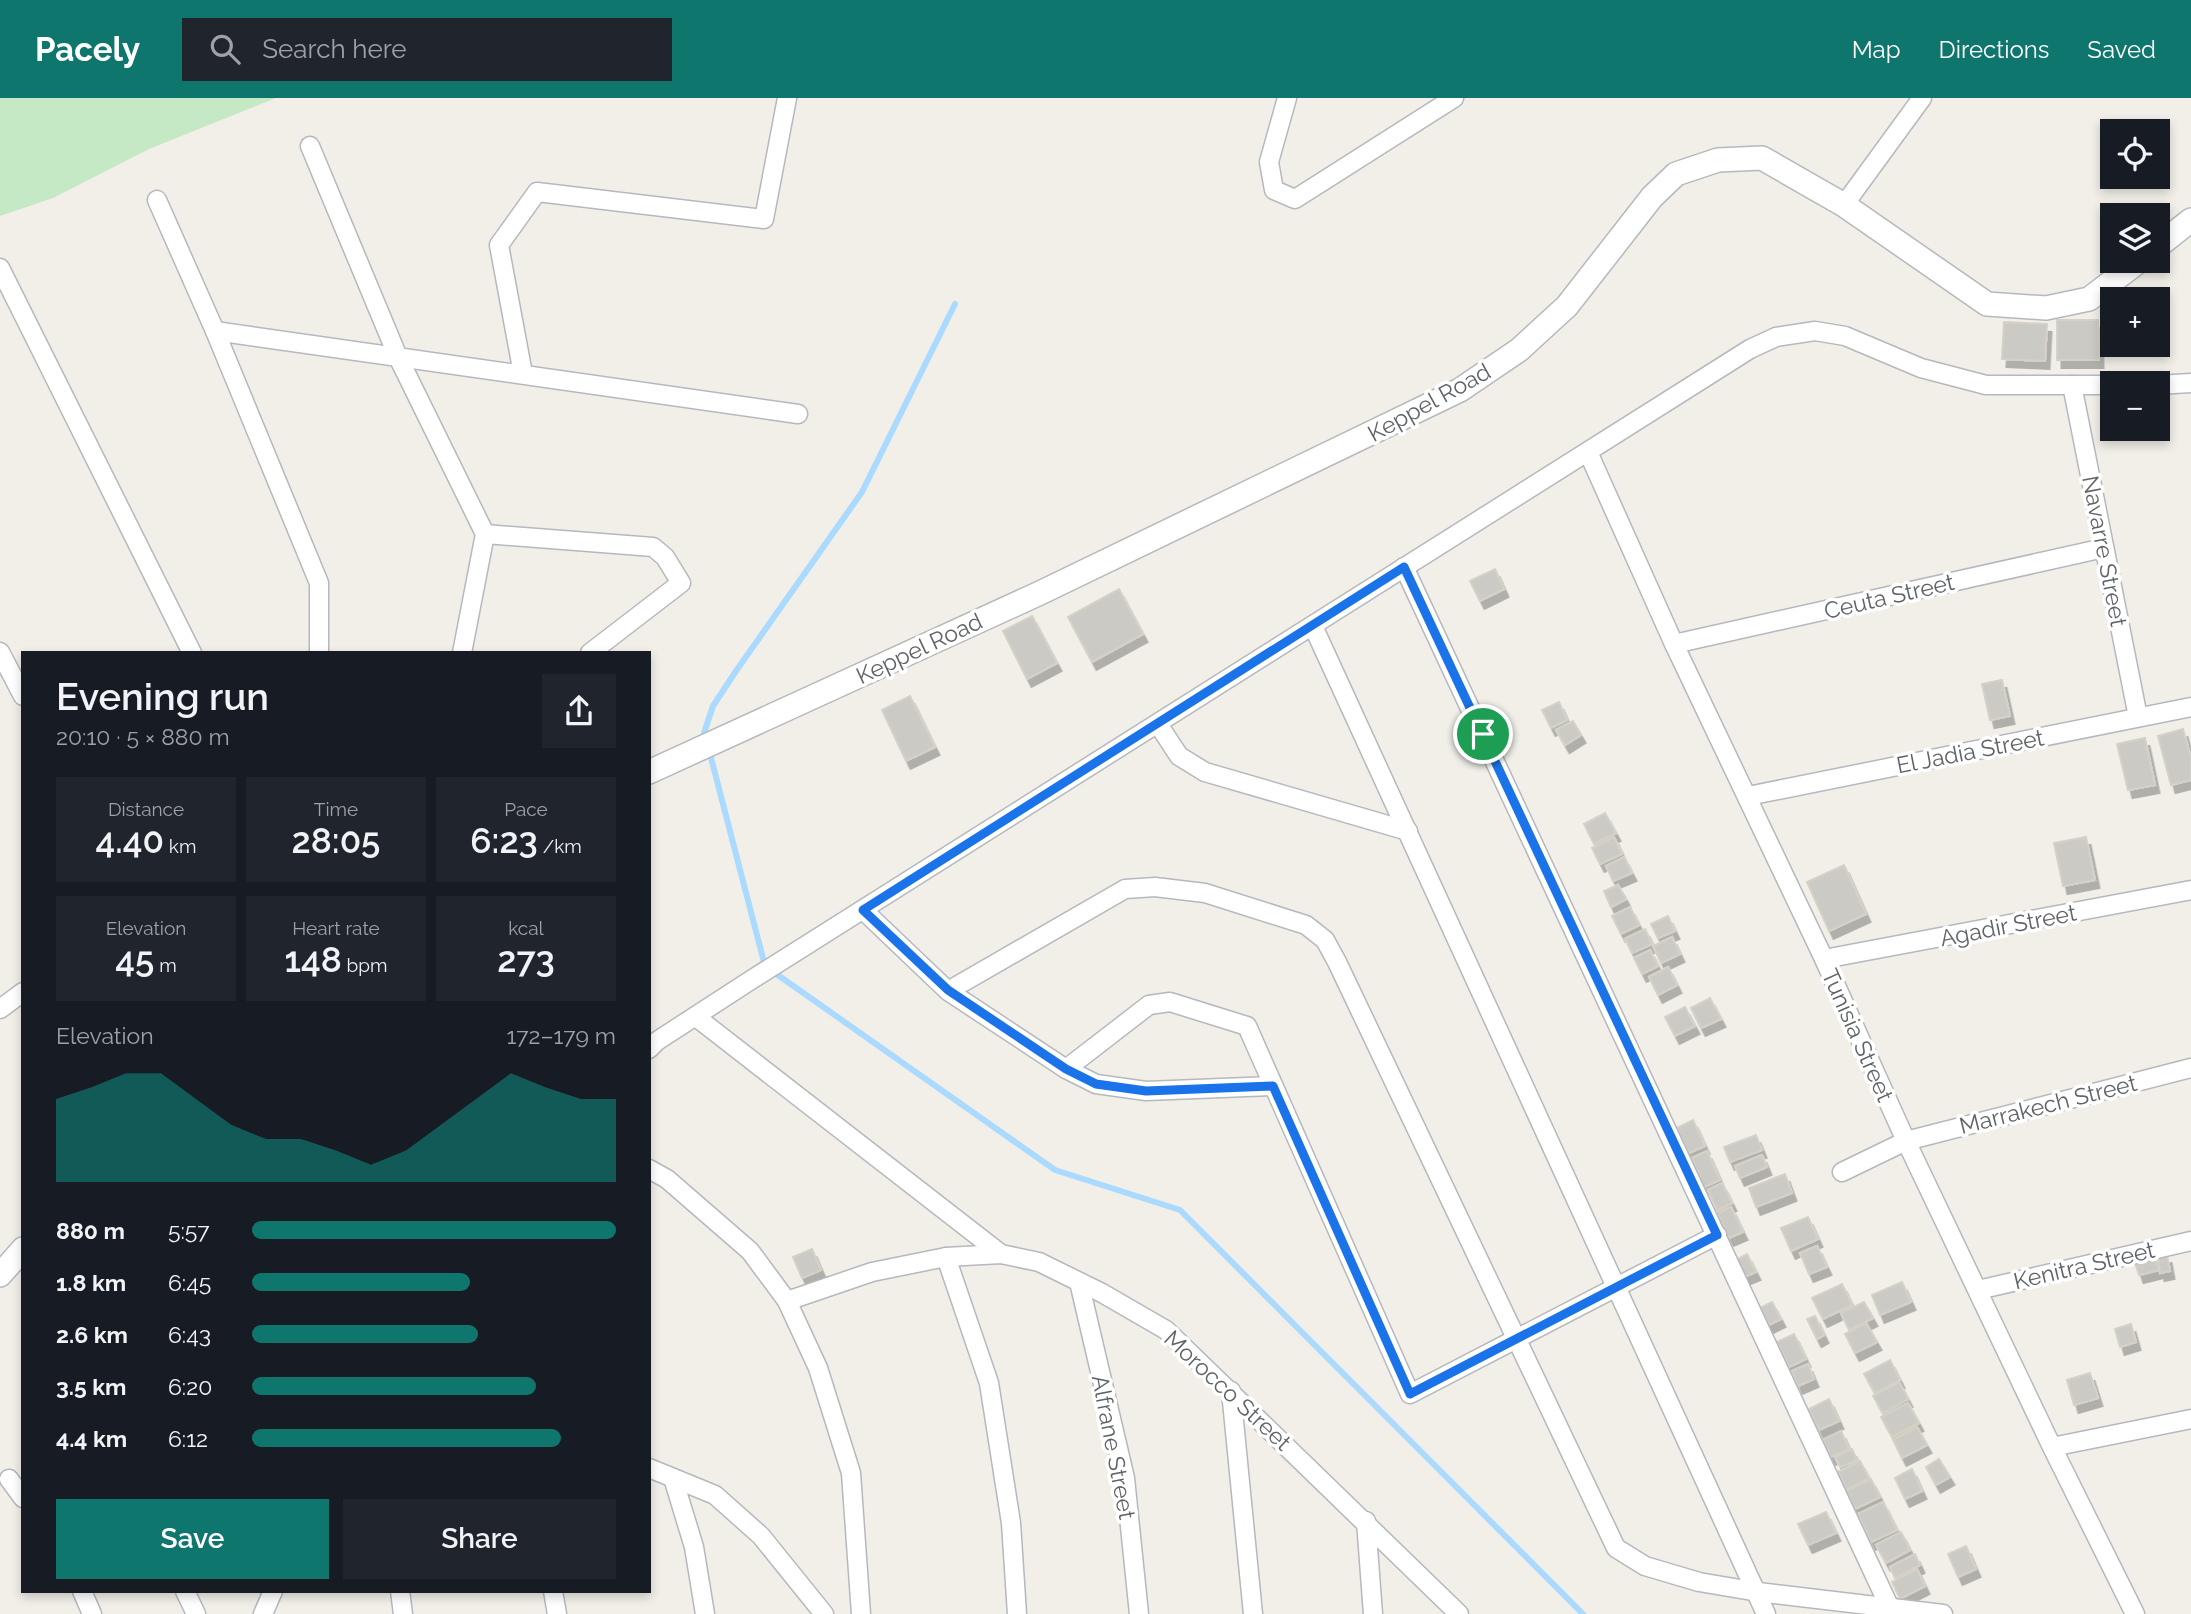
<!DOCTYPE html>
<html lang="en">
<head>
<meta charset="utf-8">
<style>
	body { margin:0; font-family:Raleway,sans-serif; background:#20242c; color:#f1f3f6; height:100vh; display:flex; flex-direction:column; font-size:26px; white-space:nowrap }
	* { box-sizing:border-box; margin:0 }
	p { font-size:23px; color:#9ea1a6 }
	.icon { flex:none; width:38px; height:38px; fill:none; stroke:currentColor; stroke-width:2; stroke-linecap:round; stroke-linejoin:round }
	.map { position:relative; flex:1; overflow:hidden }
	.details { position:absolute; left:21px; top:553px; width:630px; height:942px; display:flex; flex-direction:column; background:#171b24; border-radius:0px; box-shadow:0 4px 10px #0003 }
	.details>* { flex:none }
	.buttons { position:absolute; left:2100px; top:21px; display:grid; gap:14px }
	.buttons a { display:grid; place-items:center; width:70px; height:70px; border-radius:0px; background:#171b24; box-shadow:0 4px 10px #0003; font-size:35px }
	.pin { position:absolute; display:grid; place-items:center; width:60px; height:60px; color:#fff; margin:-30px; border:4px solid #fff; border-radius:50%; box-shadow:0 2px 7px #0007 }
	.round { display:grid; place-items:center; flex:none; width:74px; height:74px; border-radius:0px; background:#20242c }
	.summary { display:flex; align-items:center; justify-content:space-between; height:119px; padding:0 35px }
	h1 { font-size:38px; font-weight:600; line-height:52px }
	.stats { display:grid; grid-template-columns:repeat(3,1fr); gap:10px; height:119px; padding:7px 35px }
	.stats div { display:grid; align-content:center; border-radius:0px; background:#20242c; text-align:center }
	.stats b { font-size:35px; font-weight:600 }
	.stats small { font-size:19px; font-weight:400 }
	.stats p { font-size:19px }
	.chart { height:196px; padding:14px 35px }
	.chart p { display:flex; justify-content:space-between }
	.chart svg { width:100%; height:126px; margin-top:7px; fill:#0f766e; opacity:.7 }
	.cta { display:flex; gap:14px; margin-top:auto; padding:14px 35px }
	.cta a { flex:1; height:80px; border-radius:0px; background:#0f766e; color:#fff; font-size:28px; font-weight:600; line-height:80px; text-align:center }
	.cta a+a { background:#20242c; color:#f1f3f6 }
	ul { padding:0 35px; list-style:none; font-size:23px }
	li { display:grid; grid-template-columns:112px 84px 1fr; align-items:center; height:52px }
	li i { height:18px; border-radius:9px; background:#0f766e }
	header { display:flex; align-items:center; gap:42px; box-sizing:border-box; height:98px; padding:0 35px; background:#0f766e; color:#fff }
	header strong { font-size:33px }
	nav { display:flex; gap:38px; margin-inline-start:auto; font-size:24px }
	.search { width:490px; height:63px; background:#20242c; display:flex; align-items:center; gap:18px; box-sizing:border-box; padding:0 24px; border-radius:0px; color:#9ea1a6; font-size:26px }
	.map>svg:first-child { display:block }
</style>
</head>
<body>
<header>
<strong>Pacely</strong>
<div class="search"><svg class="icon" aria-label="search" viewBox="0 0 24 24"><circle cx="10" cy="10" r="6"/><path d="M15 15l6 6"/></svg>Search here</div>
<nav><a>Map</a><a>Directions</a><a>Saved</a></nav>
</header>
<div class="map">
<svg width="2191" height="1516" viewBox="0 0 2191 1516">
	<defs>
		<filter id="shadow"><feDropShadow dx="4.5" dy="8" stdDeviation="0" flood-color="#0004"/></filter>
	</defs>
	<rect width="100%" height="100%" fill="#f1efe8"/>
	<polygon fill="#c5e8c5" points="0,0 276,0 149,51 53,100 0,118"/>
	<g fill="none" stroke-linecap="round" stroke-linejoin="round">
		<g stroke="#aadaff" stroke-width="6">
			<polyline points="706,642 704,635 713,608 736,573 862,394 955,206"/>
			<polyline points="709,652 765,868 1055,1072 1180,1112 1583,1516"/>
		</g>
	</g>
	<g fill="#cccac5" stroke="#d6d1c6" stroke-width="2" filter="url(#shadow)">
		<polygon points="2057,222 2098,222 2099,262 2057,262"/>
		<polygon points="2004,224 2047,226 2045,263 2002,261"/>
		<polygon points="1495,471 1504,491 1480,503 1470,483"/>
		<polygon points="1119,491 1143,536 1092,564 1068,519"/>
		<polygon points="1032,518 1057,565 1027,581 1003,533"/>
		<polygon points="2002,582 2010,618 1990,622 1982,586"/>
		<polygon points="910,598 935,649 906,663 882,612"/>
		<polygon points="1559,604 1567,622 1551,630 1542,612"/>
		<polygon points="1573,623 1581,637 1565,647 1556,632"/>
		<polygon points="2183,631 2191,660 2191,682 2171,687 2158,638"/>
		<polygon points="2145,640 2155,687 2128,692 2117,646"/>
		<polygon points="1605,715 1616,735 1594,746 1584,726"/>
		<polygon points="1614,739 1622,756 1600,766 1592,750"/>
		<polygon points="2086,739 2095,782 2063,788 2054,745"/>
		<polygon points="1624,759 1632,775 1613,783 1606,768"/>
		<polygon points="1844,767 1866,816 1829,833 1807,784"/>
		<polygon points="1618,787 1626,801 1611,809 1604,793"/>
		<polygon points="1630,809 1639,827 1621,836 1612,818"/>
		<polygon points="1668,818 1675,833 1658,840 1651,826"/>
		<polygon points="1645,831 1652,846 1632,855 1625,841"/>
		<polygon points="1672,839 1680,856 1661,865 1653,848"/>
		<polygon points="1650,852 1658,868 1642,876 1634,860"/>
		<polygon points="1668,869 1677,887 1658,897 1649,879"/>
		<polygon points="1710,900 1721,921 1701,930 1691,910"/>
		<polygon points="1685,909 1695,928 1675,938 1665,919"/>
		<polygon points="1693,1022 1705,1048 1689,1055 1677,1030"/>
		<polygon points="1756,1037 1762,1052 1730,1064 1724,1049"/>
		<polygon points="1707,1053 1720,1082 1704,1089 1692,1060"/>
		<polygon points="1762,1057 1767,1069 1740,1080 1735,1068"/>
		<polygon points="1785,1076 1792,1095 1756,1109 1749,1090"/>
		<polygon points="1722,1085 1732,1105 1717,1112 1708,1092"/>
		<polygon points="1731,1109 1743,1134 1729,1140 1717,1115"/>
		<polygon points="1808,1119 1818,1141 1791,1153 1781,1130"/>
		<polygon points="1817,1148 1827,1169 1809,1176 1800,1155"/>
		<polygon points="812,1151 821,1172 802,1180 793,1159"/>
		<polygon points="1747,1156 1756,1174 1744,1179 1736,1162"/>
		<polygon points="2154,1156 2159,1172 2139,1177 2134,1162"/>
		<polygon points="2167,1157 2170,1173 2160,1175 2158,1158"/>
		<polygon points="1902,1184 1911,1204 1880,1217 1872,1197"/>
		<polygon points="1842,1186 1852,1207 1823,1221 1812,1200"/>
		<polygon points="1772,1204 1781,1221 1769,1227 1760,1210"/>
		<polygon points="1864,1204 1873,1220 1849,1232 1841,1215"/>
		<polygon points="1815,1218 1824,1237 1817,1241 1807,1221"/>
		<polygon points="1866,1225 1877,1244 1855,1255 1845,1236"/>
		<polygon points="2131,1226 2136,1244 2120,1249 2115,1231"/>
		<polygon points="1794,1236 1806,1261 1789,1269 1777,1244"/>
		<polygon points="1890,1262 1900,1282 1875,1295 1864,1276"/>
		<polygon points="1808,1266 1814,1281 1798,1288 1792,1273"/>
		<polygon points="2090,1275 2098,1300 2074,1307 2067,1282"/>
		<polygon points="1899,1284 1908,1301 1883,1315 1873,1298"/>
		<polygon points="1829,1301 1839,1323 1819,1332 1809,1311"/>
		<polygon points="1908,1305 1919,1325 1892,1339 1881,1319"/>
		<polygon points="1917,1329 1927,1347 1902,1360 1893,1342"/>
		<polygon points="1841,1333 1849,1351 1831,1359 1823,1342"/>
		<polygon points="1852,1351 1857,1362 1840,1369 1835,1359"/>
		<polygon points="1939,1361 1950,1379 1936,1387 1926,1369"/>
		<polygon points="1860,1363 1869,1380 1847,1392 1838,1374"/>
		<polygon points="1912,1371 1922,1393 1905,1401 1895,1380"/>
		<polygon points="1871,1381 1880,1399 1855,1411 1846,1393"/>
		<polygon points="1883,1404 1897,1432 1871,1444 1858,1416"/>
		<polygon points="1826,1414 1836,1435 1808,1447 1798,1426"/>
		<polygon points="1901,1434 1910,1452 1886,1465 1876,1447"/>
		<polygon points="1966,1448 1976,1471 1958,1479 1948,1456"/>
		<polygon points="1915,1456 1920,1467 1895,1480 1890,1469"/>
		<polygon points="1917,1471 1925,1488 1900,1501 1892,1484"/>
	</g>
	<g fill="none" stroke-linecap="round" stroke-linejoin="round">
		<defs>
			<g id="minor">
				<polyline points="1287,0 1269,64 1274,92 1295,101 1454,0"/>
				<polyline points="310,48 398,259 485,436 462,555"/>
				<polyline points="157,102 215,233 319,485 319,555"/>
				<polyline points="1844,107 1922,0"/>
				<polyline points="0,170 192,555"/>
				<polyline points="215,233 798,316"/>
				<polyline points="523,276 499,147 537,94 764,121 787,0"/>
				<polyline points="2072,287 2138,619"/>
				<polyline points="2158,287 2191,285"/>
				<polyline points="1588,354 1674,546 1824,861 1906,1043 2052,1349 2135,1516"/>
				<polyline points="485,436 653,449 665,459 681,485 590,555"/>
				<polyline points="1404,469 1889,1508"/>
				<polyline points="1313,528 1766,1516"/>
				<polyline points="1674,546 2104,450"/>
				<polyline points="0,554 23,598"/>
				<polyline points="1158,626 1179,658 1205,674 1408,733"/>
				<polyline points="1748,698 2191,609"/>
				<polyline points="863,812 948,893 1066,971 1096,986 1146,993 1273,988"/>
				<polyline points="1824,861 2191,792"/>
				<polyline points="948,893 1125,791 1155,789 1205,795 1306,827 1325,842 1337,864 1616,1450 1645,1468 1699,1484 1758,1494 1943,1516"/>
				<polyline points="0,911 23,894"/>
				<polyline points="696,919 1001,1156"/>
				<polyline points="649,951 657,943 751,882 1750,251 1776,239 1815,233 1845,238 1921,270 1986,287 2112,287"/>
				<polyline points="1066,971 1149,907 1170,904 1247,928 1410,1296 1717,1137"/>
				<polyline points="649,1071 667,1081 750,1153 787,1203 818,1270 851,1375 861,1516"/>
				<polyline points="1842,1074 1906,1043 2191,970"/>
				<polyline points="946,1159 989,1285 1011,1425 1017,1516"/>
				<polyline points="1079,1184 1125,1380 1139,1516"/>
				<polyline points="1978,1192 2191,1143"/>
				<polyline points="787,1203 872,1174 946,1159 1001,1156 1039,1164 1102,1195 1166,1232 1459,1516"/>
				<polyline points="1231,1293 1253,1516"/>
				<polyline points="2052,1349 2191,1321"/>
				<polyline points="649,1370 715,1397 761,1438 824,1516"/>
				<polyline points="673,1380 694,1449 705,1516"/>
				<polyline points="9,1381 23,1400"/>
				<polyline points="1366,1423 1373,1516"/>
				<polyline points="82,1493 92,1516"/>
				<polyline points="185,1493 196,1516"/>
				<polyline points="400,1493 403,1516"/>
				<polyline points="553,1493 557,1516"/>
				<polyline points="263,1516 273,1493"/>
			</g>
			<g id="tertiary">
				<polyline points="2158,148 2191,122"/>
				<polyline points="649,674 1040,495 1460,292 1519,252 1567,208 1652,99 1676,76 1718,62 1762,60 1844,107 1987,206 2046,210 2089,201 2139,163"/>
				<polyline points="0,1177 23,1151"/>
			</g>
		</defs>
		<use href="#minor" stroke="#b5b8bc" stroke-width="21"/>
		<use href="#tertiary" stroke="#b5b8bc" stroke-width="26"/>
		<use href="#minor" stroke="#fff" stroke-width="18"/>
		<use href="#tertiary" stroke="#fff" stroke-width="23"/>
	</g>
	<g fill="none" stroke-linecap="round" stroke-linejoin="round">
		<defs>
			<polygon id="route" points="1404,469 1717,1137 1410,1296 1273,988 1146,993 1096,986 1066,971 948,892 863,812"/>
		</defs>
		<use href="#route" stroke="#fff" stroke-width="14"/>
		<use href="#route" stroke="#1a73e8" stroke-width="9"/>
	</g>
	<g text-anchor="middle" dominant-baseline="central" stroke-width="7" stroke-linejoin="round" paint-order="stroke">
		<g font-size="23" fill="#5f6368" stroke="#fff">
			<text transform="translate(1429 304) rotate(-29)">Keppel Road</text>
			<text transform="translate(2105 453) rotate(79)">Navarre Street</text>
			<text transform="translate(1889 498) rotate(-13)">Ceuta Street</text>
			<text transform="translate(919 550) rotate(-25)">Keppel Road</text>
			<text transform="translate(1970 653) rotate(-11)">El Jadia Street</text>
			<text transform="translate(2008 827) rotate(-11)">Agadir Street</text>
			<text transform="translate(1858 937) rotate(66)">Tunisia Street</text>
			<text transform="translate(2048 1006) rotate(-14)">Marrakech Street</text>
			<text transform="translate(2084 1167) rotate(-13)">Kenitra Street</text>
			<text transform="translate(1228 1292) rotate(43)">Morocco Street</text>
			<text transform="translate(1114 1349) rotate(79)">Alfrane Street</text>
		</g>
	</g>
</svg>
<div class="buttons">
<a><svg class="icon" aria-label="locate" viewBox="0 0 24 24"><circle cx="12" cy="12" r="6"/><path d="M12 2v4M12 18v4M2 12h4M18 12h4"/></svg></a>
<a><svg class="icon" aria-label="layers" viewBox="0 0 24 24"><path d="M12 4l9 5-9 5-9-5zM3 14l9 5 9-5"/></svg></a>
<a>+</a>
<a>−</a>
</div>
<div class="pin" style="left:1483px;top:636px;background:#1e9e55"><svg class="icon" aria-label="arrive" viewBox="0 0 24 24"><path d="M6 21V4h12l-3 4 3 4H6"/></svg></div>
<section class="details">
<div class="summary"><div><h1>Evening run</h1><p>20:10 · 5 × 880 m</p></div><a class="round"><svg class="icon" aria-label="share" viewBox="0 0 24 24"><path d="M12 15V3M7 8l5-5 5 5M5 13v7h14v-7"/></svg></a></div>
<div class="stats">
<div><p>Distance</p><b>4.40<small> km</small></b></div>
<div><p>Time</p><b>28:05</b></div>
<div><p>Pace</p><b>6:23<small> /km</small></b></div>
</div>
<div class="stats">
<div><p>Elevation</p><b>45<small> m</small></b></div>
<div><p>Heart rate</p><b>148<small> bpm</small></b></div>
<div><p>kcal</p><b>273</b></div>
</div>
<div class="chart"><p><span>Elevation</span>172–179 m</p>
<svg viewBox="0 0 160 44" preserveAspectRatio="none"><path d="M0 44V15L10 11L20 6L30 6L40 15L50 24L60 29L70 29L80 33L90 38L100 33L110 24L120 15L130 6L140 11L150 15L160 15V44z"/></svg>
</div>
<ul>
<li><b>880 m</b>5:57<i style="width:100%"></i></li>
<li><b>1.8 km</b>6:45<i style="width:60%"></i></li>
<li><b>2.6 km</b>6:43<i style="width:62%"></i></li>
<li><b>3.5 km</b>6:20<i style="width:78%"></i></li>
<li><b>4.4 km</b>6:12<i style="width:85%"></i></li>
</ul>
<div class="cta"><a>Save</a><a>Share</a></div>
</section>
</div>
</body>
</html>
